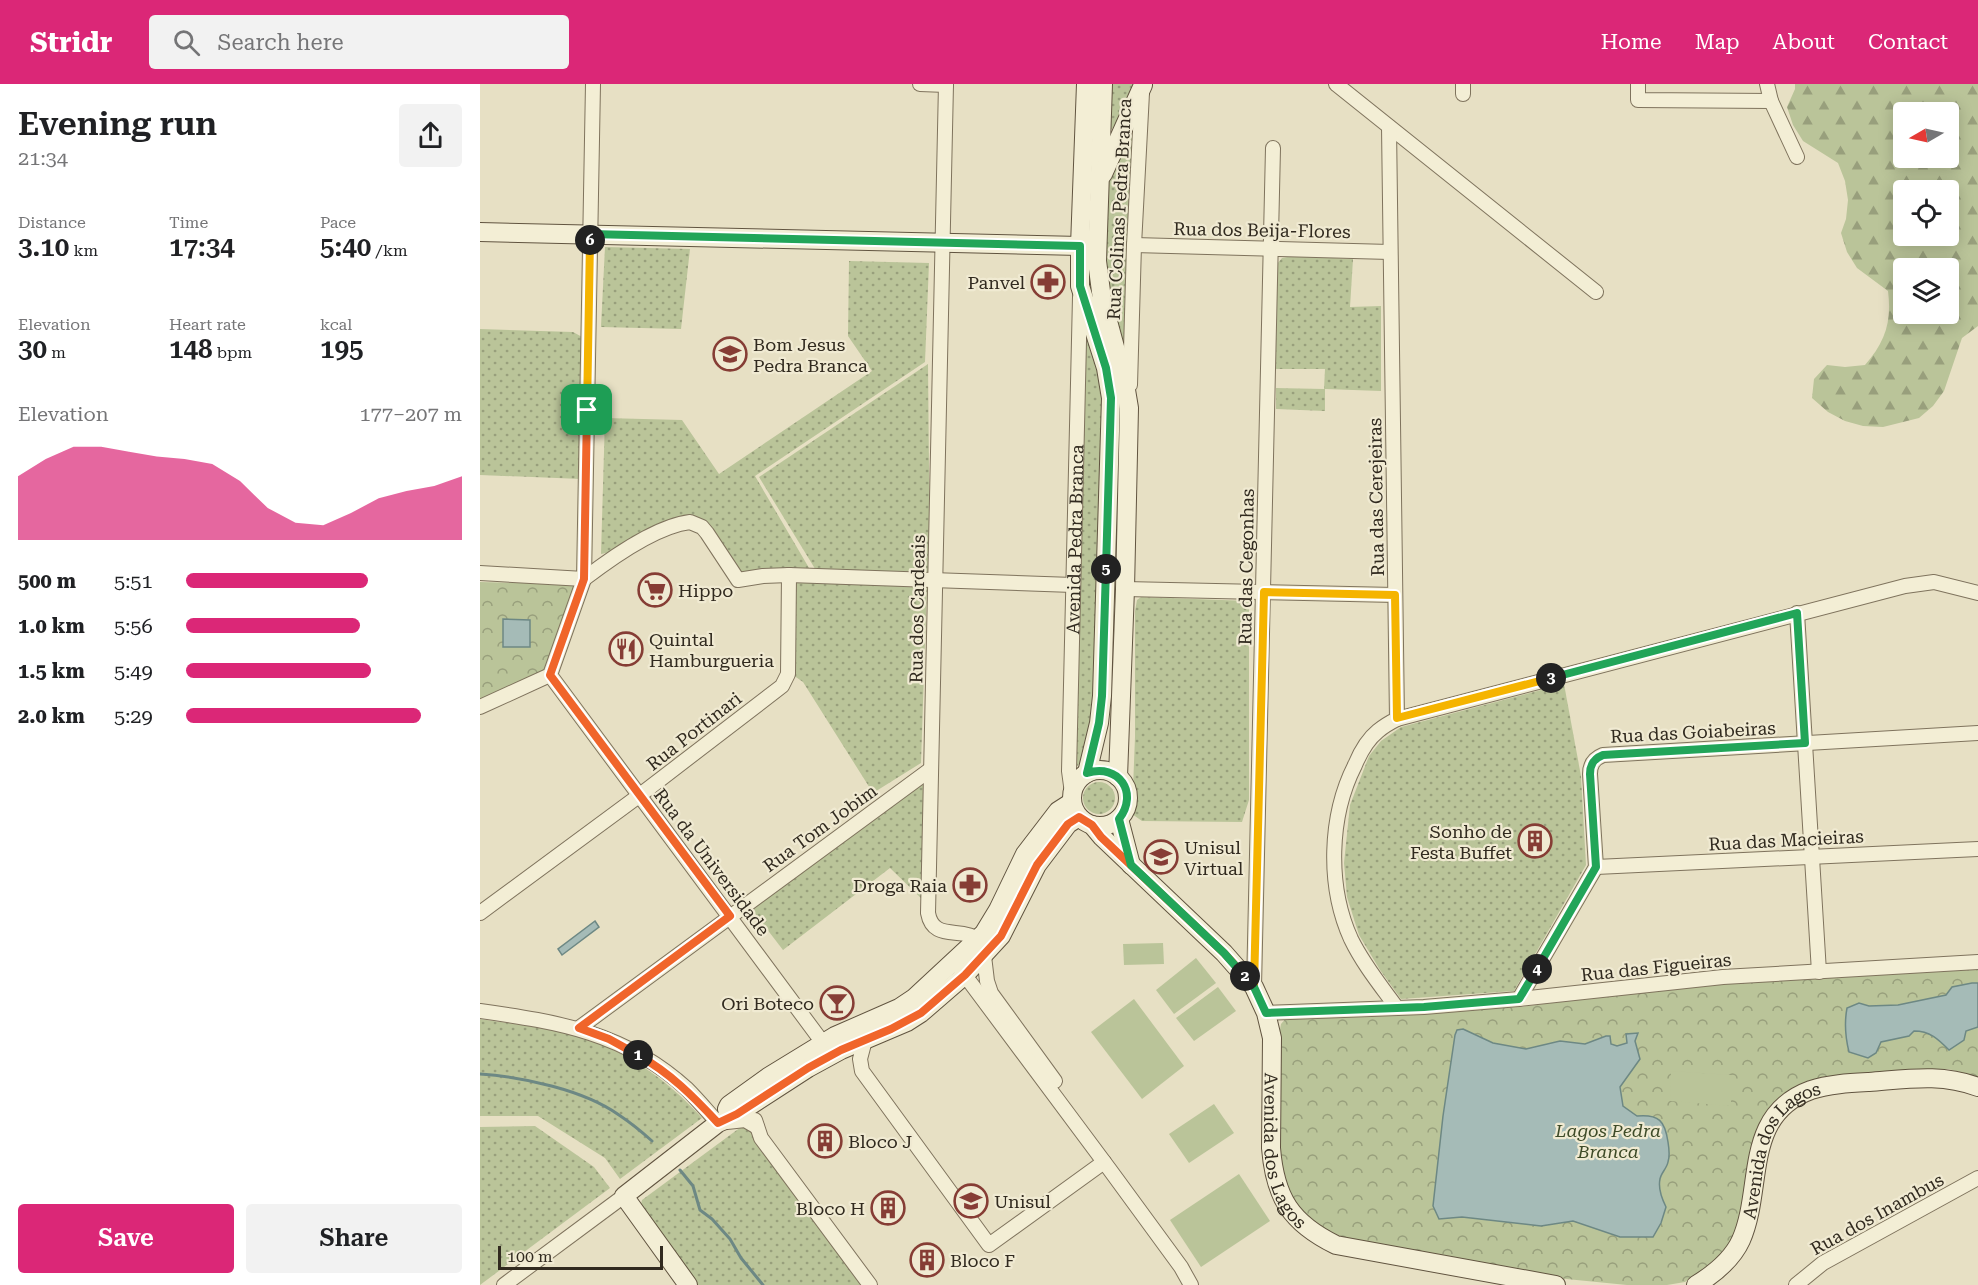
<!DOCTYPE html>
<html lang="en">
<head>
<meta charset="utf-8">
<style>
	body { margin:0; font-family:"Roboto Serif",serif; background:#f2f2f2; color:#202124; height:100vh; display:flex; flex-direction:column; font-size:22px; white-space:nowrap }
	* { box-sizing:border-box; margin:0 }
	p { font-size:20px; color:#757577 }
	.icon { flex:none; width:33px; height:33px; fill:none; stroke:currentColor; stroke-width:2; stroke-linecap:round; stroke-linejoin:round }
	.map { position:relative; flex:1; overflow:hidden }
	.drawer { display:flex; flex-direction:column; background:#fff; width:480px }
	.drawer>* { flex:none }
	.needle { width:39px; rotate:261deg }
	.buttons { position:absolute; left:1413px; top:18px; display:grid; gap:12px }
	.buttons a { display:grid; place-items:center; width:66px; height:66px; border-radius:6px; background:#fff; box-shadow:0 3px 15px #0003; font-size:30px }
	.scale { position:absolute; left:18px; bottom:15px; width:165px; box-sizing:border-box; padding-left:6px; border:3px solid #312a1f; border-top:0; font-size:16px; line-height:21px; white-space:nowrap; color:#312a1f; -webkit-text-stroke:4px #f0ead2; paint-order:stroke }
	.pin { position:absolute; display:grid; place-items:center; width:51px; height:51px; color:#fff; margin:-26px; border-radius:12px; box-shadow:0 3px 9px #0006 }
	.km { position:absolute; width:30px; height:30px; margin:-15px; border-radius:50%; background:#222; color:#fff; font-size:16px; line-height:30px; text-align:center }
	.round { display:grid; place-items:center; flex:none; width:63px; height:63px; border-radius:6px; background:#f2f2f2 }
	.headline { display:flex; align-items:center; justify-content:space-between; height:102px; padding:0 18px }
	h1 { font-size:33px; font-weight:600; line-height:45px }
	.figures { display:grid; grid-template-columns:repeat(3,1fr); gap:9px; height:102px; padding:6px 18px }
	.figures div { display:grid; align-content:center }
	.figures b { font-size:26px; font-weight:600 }
	.figures small { font-size:16px; font-weight:400 }
	.figures p { font-size:16px }
	.chart { height:168px; padding:12px 18px }
	.chart p { display:flex; justify-content:space-between }
	.chart svg { width:100%; height:108px; margin-top:6px; fill:#db2777; opacity:.7 }
	.primary-button { display:flex; gap:12px; margin-top:auto; padding:12px 18px }
	.primary-button a { flex:1; height:69px; border-radius:6px; background:#db2777; color:#fff; font-size:24px; font-weight:600; line-height:69px; text-align:center }
	.primary-button a+a { background:#f2f2f2; color:#202124 }
	ul { padding:0 18px; list-style:none; font-size:20px }
	li { display:grid; grid-template-columns:96px 72px 1fr; align-items:center; height:45px }
	li i { height:15px; border-radius:8px; background:#db2777 }
	header { display:flex; align-items:center; gap:36px; box-sizing:border-box; height:84px; padding:0 30px; background:#db2777; color:#fff }
	header strong { font-size:28px }
	nav { display:flex; gap:33px; margin-inline-start:auto; font-size:21px }
	.search { width:420px; height:54px; background:#f2f2f2; display:flex; align-items:center; gap:15px; box-sizing:border-box; padding:0 21px; border-radius:6px; color:#757577; font-size:22px }
	main { display:flex; flex:1; min-height:0 }
	.map>svg:first-child { display:block }
</style>
</head>
<body>
<header>
<strong>Stridr</strong>
<div class="search"><svg class="icon" aria-label="search" viewBox="0 0 24 24"><circle cx="10" cy="10" r="6"/><path d="M15 15l6 6"/></svg>Search here</div>
<nav><a>Home</a><a>Map</a><a>About</a><a>Contact</a></nav>
</header>
<main>
<section class="drawer">
<div class="headline"><div><h1>Evening run</h1><p>21:34</p></div><a class="round"><svg class="icon" aria-label="share" viewBox="0 0 24 24"><path d="M12 15V3M7 8l5-5 5 5M5 13v7h14v-7"/></svg></a></div>
<div class="figures">
<div><p>Distance</p><b>3.10<small> km</small></b></div>
<div><p>Time</p><b>17:34</b></div>
<div><p>Pace</p><b>5:40<small> /km</small></b></div>
</div>
<div class="figures">
<div><p>Elevation</p><b>30<small> m</small></b></div>
<div><p>Heart rate</p><b>148<small> bpm</small></b></div>
<div><p>kcal</p><b>195</b></div>
</div>
<div class="chart"><p><span>Elevation</span>177–207 m</p>
<svg viewBox="0 0 160 44" preserveAspectRatio="none"><path d="M0 44V18L10 11L20 6L30 6L40 8L50 10L60 11L70 13L80 20L90 31L100 37L110 38L120 33L130 27L140 24L150 22L160 18V44z"/></svg>
</div>
<ul>
<li><b>500 m</b>5:51<i style="width:66%"></i></li>
<li><b>1.0 km</b>5:56<i style="width:63%"></i></li>
<li><b>1.5 km</b>5:49<i style="width:67%"></i></li>
<li><b>2.0 km</b>5:29<i style="width:85%"></i></li>
</ul>
<div class="primary-button"><a>Save</a><a>Share</a></div>
</section>
<div class="map">
<svg width="1498" height="1201" viewBox="0 0 1498 1201">
	<defs>
		<pattern id="grass-dots" width="8" height="8" patternUnits="userSpaceOnUse" patternTransform="scale(1.5)"><rect width="8" height="8" fill="#bac499"/><path d="M2 2h.1M6 6h.1" fill="none" stroke="#989f7c" stroke-width="1.8" stroke-linecap="round"/></pattern>
		<pattern id="forest-firs" width="22" height="20" patternUnits="userSpaceOnUse" patternTransform="scale(1.5)"><rect width="22" height="20" fill="#bac499"/><path d="M5 1l3.5 6h-7zM16 11l3.5 6h-7z" fill="#989f7c"/></pattern>
		<pattern id="park-crowns" width="20" height="18" patternUnits="userSpaceOnUse" patternTransform="scale(1.5)"><rect width="20" height="18" fill="#bac499"/><path d="M2 6a3 3 0 1 1 6 0M12 15a3 3 0 1 1 6 0" fill="none" stroke="#989f7c"/></pattern>
	</defs>
	<rect width="100%" height="100%" fill="#e7e0c4"/>
	<g fill="url(#grass-dots)">
		<polygon points="629,0 653,0 653,2 640,35 630,47"/>
		<polygon points="654,36 647,267 636,243 621,172 627,95"/>
		<polygon points="125,163 210,165 201,245 121,243"/>
		<polygon points="813,172 873,175 870,223 901,222 901,307 845,305 845,327 796,325 796,304 844,305 845,285 793,285 797,180 802,174"/>
		<polygon points="369,177 449,179 445,278 275,392 332,489 260,492 218,437 140,466 121,470 125,334 202,336 239,390 392,287 368,252"/>
		<polygon points="606,243 618,284 624,315 615,635 609,668 594,686"/>
		<polygon points="0,245 93,248 104,254 101,395 0,391"/>
		<polygon points="448,280 450,489 337,488 279,393"/>
		<polygon points="311,493 447,499 441,679 393,709 323,598 310,589"/>
		<polygon points="661,513 769,517 769,716 762,738 662,737 652,730 655,653 655,527 657,516"/>
		<polygon points="1084,600 1101,692 1106,781 1034,907 921,915 900,886 879,851 867,813 864,779 870,721 889,672 901,657 921,643"/>
		<polygon points="446,695 444,817 410,784 303,866 270,823"/>
		<circle cx="619" cy="714" r="16"/>
		<path d="M0 935C32 940 65 943 96 952 146 966 188 996 222 1034L140 1095 125 1074 58 1032H0Z"/>
		<polygon points="265,1040 272,1041 384,1201 215,1201 161,1120 162,1116"/>
		<polygon points="55,1042 114,1083 130,1104 0,1201 0,1043"/>
	</g>
	<path fill="url(#forest-firs)" fill-rule="evenodd" d="M1315 0H1498V242L1482 254 1464 307 1453 322 1439 334 1403 343 1383 342 1365 337 1348 328 1332 314 1334 295 1347 281 1365 283 1385 281C1405 258 1412 238 1408 207L1377 184 1367 168 1361 149 1366 135 1368 116 1365 97 1358 79 1323 57 1313 41 1307 23 1315 5ZM1424 28H1468V74H1424ZM1424 106H1468V152H1424ZM1424 184H1468V230H1424Z"/>
	<g fill="url(#park-crowns)">
		<polygon points="0,498 90,500 96,503 66,587 0,619"/>
		<polygon points="1498,879 1498,996 1488,990 1468,985 1433,985 1343,994 1312,1007 1246,1169 1205,1198 1187,1201 1147,1201 1056,1192 863,1153 843,1145 830,1136 810,1114 799,1082 799,951 801,940 807,933 1040,923 1238,898"/>
	</g>
	<g fill="#bac499">
		<polygon points="683,859 684,880 644,881 643,860"/>
		<polygon points="716,874 736,899 694,930 676,906"/>
		<polygon points="738,903 756,927 714,957 696,934"/>
		<polygon points="654,915 704,982 662,1015 611,948"/>
		<polygon points="1191,987 1251,991 1251,1022 1190,1017"/>
		<polygon points="734,1020 754,1049 709,1079 689,1050"/>
		<polygon points="759,1090 790,1137 721,1183 690,1136"/>
	</g>
	<g fill="#a5bbb7" stroke="#6d8884" stroke-width="1.5">
		<polygon points="23,535 50,536 50,563 23,563"/>
		<polygon points="115,837 119,843 82,871 78,865"/>
		<path d="M1492 899H1498V943L1486 947 1484 956 1469 966C1458 955 1450 947 1434 947L1429 952 1401 958 1396 969 1388 974 1369 968C1365 952 1364 940 1367 924L1379 919 1389 922 1418 921 1466 911 1472 903Z"/>
		<path d="M983 945 1013 959 1046 965 1080 957 1105 960 1126 952H1130L1131 960 1137 962 1147 959 1146 950 1158 949 1155 957 1160 975 1140 1003 1143 1022 1157 1032C1179 1030 1185 1037 1188 1058 1189 1064 1190 1072 1188 1078 1187 1084 1181 1089 1180 1095 1178 1104 1182 1115 1186 1123L1181 1139 1173 1153H1140L1093 1137 1061 1142 982 1133 959 1135 953 1122 963 1032 975 951 977 946Z"/>
	</g>
	<g fill="none" stroke-linecap="round" stroke-linejoin="round">
		<g stroke="#6d8884" stroke-width="3">
			<path d="M0 990C43 993 104 1006 139 1031 151 1039 162 1048 172 1057"/>
			<polyline points="200,1086 213,1102 220,1126 232,1135 250,1155 261,1174 283,1201"/>
		</g>
		<defs>
			<g id="street">
				<polyline points="440,0 466,1"/>
				<path d="M466 0 448 829C453 857 479 843 499 855"/>
				<polyline points="856,0 1116,208"/>
				<polyline points="983,0 983,10"/>
				<polyline points="1158,0 1158,16 1291,17 1317,73"/>
				<polyline points="1287,0 1291,17"/>
				<path d="M909 43 917 635C911 638 904 642 898 647 888 655 880 669 875 681 849 732 847 802 871 855 883 880 901 902 917 924"/>
				<polyline points="654,161 910,168"/>
				<polyline points="650,301 654,161 662,9"/>
				<polyline points="0,489 104,495"/>
				<path d="M104 495C130 475 177 442 210 438L222 443 227 449 258 496 283 492 309 491 593 501"/>
				<polyline points="645,505 915,511"/>
				<polyline points="1317,529 1339,888"/>
				<polyline points="70,591 343,959"/>
				<polyline points="0,623 70,591 104,495 113,0"/>
				<polyline points="917,635 1425,502 1454,498 1498,509"/>
				<path id="s1" d="M592 709 589 687 600 213"/>
				<polyline points="1116,783 1498,765"/>
				<polyline points="0,829 160,711 302,602 308,590 309,491"/>
				<polyline points="504,872 507,897 511,909 575,997"/>
				<polyline points="481,886 630,1086 701,1183 711,1201"/>
				<polyline points="774,903 793,64"/>
				<path d="M1039 915 1116 783 1110 690C1110 681 1113 675 1123 671L1498 649"/>
				<path d="M0 927C79 938 146 949 207 1005 218 1016 228 1028 238 1039L265 1036 277 1043"/>
				<polyline points="786,929 944,923 1039,915 1243,893 1498,878"/>
				<polyline points="99,944 451,685"/>
				<polyline points="385,956 380,975 382,987 509,1161 624,1078"/>
				<polyline points="275,1036 281,1054 390,1201"/>
				<polyline points="24,1201 144,1112"/>
				<polyline points="1316,1201 1343,1179 1498,1094"/>
			</g>
			<g id="secondary">
				<polyline points="606,0 600,162 600,202 626,284 631,314 622,612 619,639 607,689"/>
				<polyline points="623,0 617,177 622,215 645,300 649,324 645,505 638,693"/>
				<polyline points="623,90 663,1"/>
				<polyline points="0,148 600,162"/>
				<circle cx="620" cy="714" r="28"/>
				<polyline points="639,735 651,781"/>
				<path id="s2" d="M612 741 622 753 744 869 774 903 786 929 792 954 791 1064C795 1114 811 1139 856 1161L1076 1201"/>
				<polyline points="247,1025 249,1021 288,993 355,952 419,924 434,914 504,849 518,826 545,770 578,727 592,718"/>
				<polyline points="208,1201 144,1112 238,1039 257,1030 328,984 361,966 427,938 441,929 485,891 521,852 557,781 588,740 599,733"/>
				<path id="s3" d="M1216 1201C1234 1190 1252 1176 1261 1156 1284 1104 1262 1031 1331 1006 1349 1000 1370 999 1389 998 1428 995 1461 989 1498 1003"/>
			</g>
		</defs>
		<use href="#street" stroke="#7f735d" stroke-width="16"/>
		<use href="#secondary" stroke="#615440" stroke-width="20"/>
		<use href="#street" stroke="#f3eed5" stroke-width="14"/>
		<use href="#secondary" stroke="#f3eed5" stroke-width="18"/>
	</g>
	<g fill="none" stroke-linecap="round" stroke-linejoin="round">
		<defs>
			<polyline id="split-1" points="107,326 104,495 70,591 250,832 99,944 129,955 158,971"/>
			<path id="split-2" d="M158 971C190 989 213 1012 238 1039L257 1030 328 984 361 966 411 945 441 929 485 891 521 852 557 781 588 740 599 733 612 741 621 753 744 869 765 892"/>
			<polyline id="split-3" points="765,892 774,903 784,508 915,511 917,634 1071,594"/>
			<path id="split-4" d="M1057 885 1116 783 1110 690C1110 681 1113 675 1123 671L1325 659 1317 529 1071 594"/>
			<path id="split-5" d="M626 485 622 612 619 639 607 689C639 679 659 709 639 735L651 781 744 869 774 903 786 929 944 923 1039 915 1057 885"/>
			<polyline id="split-6" points="110,156 110,150 600,162 600,202 626,284 631,314 626,485"/>
			<polyline id="split-7" points="107,326 110,156"/>
		</defs>
		<use href="#split-1" stroke="#fff" stroke-width="12"/>
		<use href="#split-2" stroke="#fff" stroke-width="12"/>
		<use href="#split-3" stroke="#fff" stroke-width="12"/>
		<use href="#split-4" stroke="#fff" stroke-width="12"/>
		<use href="#split-5" stroke="#fff" stroke-width="12"/>
		<use href="#split-6" stroke="#fff" stroke-width="12"/>
		<use href="#split-7" stroke="#fff" stroke-width="12"/>
		<use href="#split-1" stroke="#f0652b" stroke-width="8"/>
		<use href="#split-2" stroke="#f0652b" stroke-width="8"/>
		<use href="#split-3" stroke="#f5b400" stroke-width="8"/>
		<use href="#split-4" stroke="#22a559" stroke-width="8"/>
		<use href="#split-5" stroke="#22a559" stroke-width="8"/>
		<use href="#split-6" stroke="#22a559" stroke-width="8"/>
		<use href="#split-7" stroke="#f5b400" stroke-width="8"/>
	</g>
	<defs>
		<symbol id="pharmacy-ring" viewBox="-11 -11 22 22"><circle r="9.5" fill="#f0ead2" stroke="#863d35" stroke-width="1.5"/><path d="M-2-6h4v4h4v4h-4v4h-4v-4h-4v-4h4Z" fill="#863d35"/></symbol>
		<symbol id="school-ring" viewBox="-11 -11 22 22"><circle r="9.5" fill="#f0ead2" stroke="#863d35" stroke-width="1.5"/><path d="M0-5L7-2L0 1L-7-2ZM-4 1L0 2.5L4 1V4Q0 6-4 4Z" fill="#863d35"/></symbol>
		<symbol id="supermarket-ring" viewBox="-11 -11 22 22"><circle r="9.5" fill="#f0ead2" stroke="#863d35" stroke-width="1.5"/><path d="M-6-5.5h2.5l.6 2H6L4.5 2H-2.5L-4.4-4H-6ZM-1.5 3.2a1.3 1.3 0 1 0 .1 0ZM3 3.2a1.3 1.3 0 1 0 .1 0Z" fill="#863d35"/></symbol>
		<symbol id="restaurant-ring" viewBox="-11 -11 22 22"><circle r="9.5" fill="#f0ead2" stroke="#863d35" stroke-width="1.5"/><path d="M-5-6h1v4h1v-4h1v4h1v-4h1v5L-1.5 .5V6h-2V.5L-5-1ZM5-6V6H3V1.5H1.5Q1.5-4 5-6Z" fill="#863d35"/></symbol>
		<symbol id="building-ring" viewBox="-11 -11 22 22"><circle r="9.5" fill="#f0ead2" stroke="#863d35" stroke-width="1.5"/><path d="M-4-6H4V6H1V3H-1V6H-4ZM-2.5-4.3h1.7v1.8h-1.7ZM.8-4.3h1.7v1.8H.8ZM-2.5-1h1.7V.8h-1.7ZM.8-1h1.7V.8H.8Z" fill="#863d35"/></symbol>
		<symbol id="university-ring" viewBox="-11 -11 22 22"><circle r="9.5" fill="#f0ead2" stroke="#863d35" stroke-width="1.5"/><path d="M0-5L7-2L0 1L-7-2ZM-4 1L0 2.5L4 1V4Q0 6-4 4Z" fill="#863d35"/></symbol>
		<symbol id="bar-ring" viewBox="-11 -11 22 22"><circle r="9.5" fill="#f0ead2" stroke="#863d35" stroke-width="1.5"/><path d="M-6-5H6L.8 .8V4.5H3.5V6h-7V4.5H-.8V.8Z" fill="#863d35"/></symbol>
	</defs>
	<g fill-rule="evenodd">
		<use href="#pharmacy-ring" x="549" y="179" width="38" height="38"/>
		<use href="#school-ring" x="231" y="251" width="38" height="38"/>
		<use href="#supermarket-ring" x="156" y="487" width="38" height="38"/>
		<use href="#restaurant-ring" x="127" y="546" width="38" height="38"/>
		<use href="#building-ring" x="1036" y="738" width="38" height="38"/>
		<use href="#university-ring" x="662" y="754" width="38" height="38"/>
		<use href="#pharmacy-ring" x="471" y="782" width="38" height="38"/>
		<use href="#bar-ring" x="338" y="900" width="38" height="38"/>
		<use href="#building-ring" x="326" y="1038" width="38" height="38"/>
		<use href="#university-ring" x="472" y="1098" width="38" height="38"/>
		<use href="#building-ring" x="389" y="1105" width="38" height="38"/>
		<use href="#building-ring" x="428" y="1157" width="38" height="38"/>
	</g>
	<g text-anchor="middle" dominant-baseline="central" stroke-width="4.5" stroke-linejoin="round" paint-order="stroke">
		<g font-size="18" fill="#312a1f" stroke="#f0ead2">
			<text transform="translate(639 125) rotate(-87)">Rua Colinas Pedra Branca</text>
			<text transform="translate(782 146) rotate(1)">Rua dos Beija-Flores</text>
			<text transform="translate(896 413) rotate(-91)">Rua das Cerejeiras</text>
			<text stroke="none"><textPath href="#s1" startOffset="254">Avenida Pedra Branca</textPath></text>
			<text transform="translate(766 483) rotate(-89)">Rua das Cegonhas</text>
			<text transform="translate(437 525) rotate(-89)">Rua dos Cardeais</text>
			<text transform="translate(214 647) rotate(-38)">Rua Portinari</text>
			<text transform="translate(1213 648) rotate(-3)">Rua das Goiabeiras</text>
			<text transform="translate(340 744) rotate(-36)">Rua Tom Jobim</text>
			<text transform="translate(1306 756) rotate(-3)">Rua das Macieiras</text>
			<text transform="translate(232 778) rotate(53)">Rua da Universidade</text>
			<text transform="translate(1176 883) rotate(-6)">Rua das Figueiras</text>
			<text stroke="none"><textPath href="#s2" startOffset="399">Avenida dos Lagos</textPath></text>
			<text stroke="none"><textPath href="#s3" startOffset="168">Avenida dos Lagos</textPath></text>
			<text transform="translate(1397 1130) rotate(-29)">Rua dos Inambus</text>
		</g>
		<g font-size="18" fill="#312a1f" stroke="#f0ead2" text-anchor="start">
			<text x="545" y="198" text-anchor="end">Panvel</text>
			<text x="273" y="260">Bom Jesus<tspan x="273" dy="21">Pedra Branca</tspan></text>
			<text x="198" y="506">Hippo</text>
			<text x="169" y="555">Quintal<tspan x="169" dy="21">Hamburgueria</tspan></text>
			<text x="1032" y="747" text-anchor="end">Sonho de<tspan x="1032" dy="21">Festa Buffet</tspan></text>
			<text x="704" y="763">Unisul<tspan x="704" dy="21">Virtual</tspan></text>
			<text x="467" y="801" text-anchor="end">Droga Raia</text>
			<text x="334" y="919" text-anchor="end">Ori Boteco</text>
			<text x="368" y="1057">Bloco J</text>
			<text x="514" y="1117">Unisul</text>
			<text x="385" y="1124" text-anchor="end">Bloco H</text>
			<text x="470" y="1176">Bloco F</text>
		</g>
		<g font-size="18" font-style="italic" fill="#3e4b28" stroke="#f0ead2">
			<text x="1128" y="1046">Lagos Pedra<tspan x="1128" dy="21">Branca</tspan></text>
		</g>
	</g>
</svg>
<div class="buttons">
<a><svg class="needle" viewBox="-14 -14 28 28"><path d="M0-13l5 13h-10z" fill="#e53935"/><path d="M0 13l5-13h-10z" fill="#757577"/></svg></a>
<a><svg class="icon" aria-label="locate" viewBox="0 0 24 24"><circle cx="12" cy="12" r="6"/><path d="M12 2v4M12 18v4M2 12h4M18 12h4"/></svg></a>
<a><svg class="icon" aria-label="layers" viewBox="0 0 24 24"><path d="M12 4l9 5-9 5-9-5zM3 14l9 5 9-5"/></svg></a>
</div>
<div class="scale">100 m</div>
<div class="pin" style="left:107px;top:326px;background:#1e9e55"><svg class="icon" aria-label="arrive" viewBox="0 0 24 24"><path d="M6 21V4h12l-3 4 3 4H6"/></svg></div>
<b class="km" style="left:158px;top:971px">1</b>
<b class="km" style="left:765px;top:892px">2</b>
<b class="km" style="left:1071px;top:594px">3</b>
<b class="km" style="left:1057px;top:885px">4</b>
<b class="km" style="left:626px;top:485px">5</b>
<b class="km" style="left:110px;top:156px">6</b>
</div>
</main>
</body>
</html>
